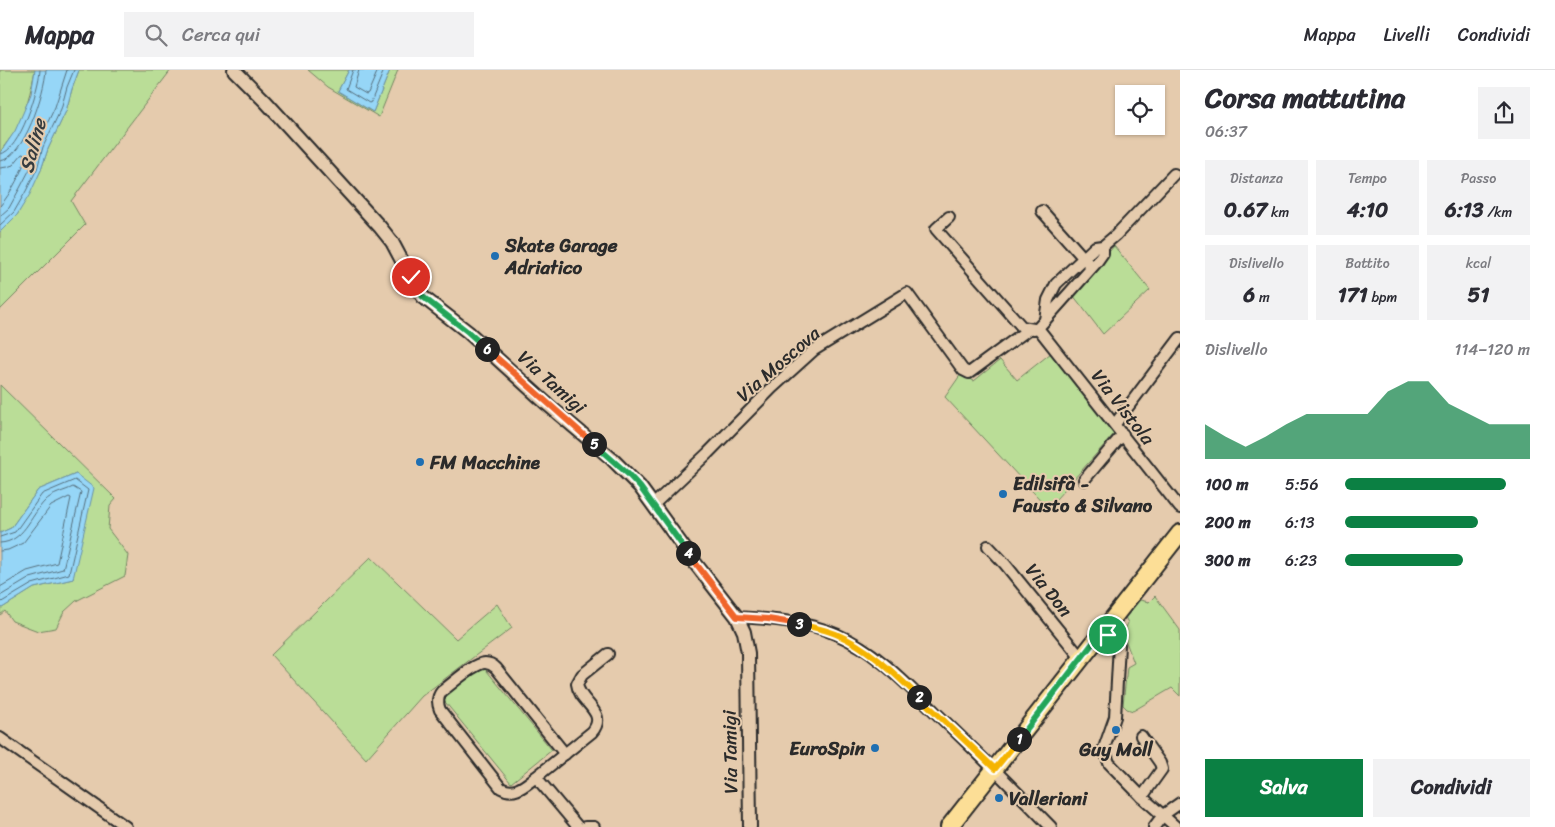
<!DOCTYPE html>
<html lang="it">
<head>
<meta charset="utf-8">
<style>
	body { margin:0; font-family:Sriracha,sans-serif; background:#f2f2f3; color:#2b2b33; height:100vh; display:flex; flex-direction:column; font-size:19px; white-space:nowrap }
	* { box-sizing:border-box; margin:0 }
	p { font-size:16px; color:#7c7c81 }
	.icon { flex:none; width:28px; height:28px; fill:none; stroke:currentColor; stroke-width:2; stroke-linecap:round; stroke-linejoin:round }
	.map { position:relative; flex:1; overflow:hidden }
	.sheet { display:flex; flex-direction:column; background:#fff; width:375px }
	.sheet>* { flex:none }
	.buttons { position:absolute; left:1115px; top:15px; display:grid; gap:10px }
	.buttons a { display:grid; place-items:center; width:50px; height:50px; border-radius:0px; background:#fff; box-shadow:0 1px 4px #0004; font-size:25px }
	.pin { position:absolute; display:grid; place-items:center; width:42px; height:42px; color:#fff; margin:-21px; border:2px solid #fff; border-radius:50%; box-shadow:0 1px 5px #0007 }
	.km { position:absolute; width:25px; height:25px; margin:-12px; border-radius:50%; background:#222; color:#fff; font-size:14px; line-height:25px; text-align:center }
	.round { display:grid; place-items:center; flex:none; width:52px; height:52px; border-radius:0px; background:#f2f2f3 }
	.summary { display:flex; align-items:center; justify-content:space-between; height:85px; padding:0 25px }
	h1 { font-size:28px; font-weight:700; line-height:38px }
	.metrics { display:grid; grid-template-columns:repeat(3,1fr); gap:8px; height:85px; padding:5px 25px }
	.metrics div { display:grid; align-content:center; border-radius:0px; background:#f2f2f3; text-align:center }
	.metrics b { font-size:21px; font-weight:700 }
	.metrics small { font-size:14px; font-weight:400 }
	.metrics p { font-size:14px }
	.chart { height:140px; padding:10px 25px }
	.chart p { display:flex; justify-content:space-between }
	.chart svg { width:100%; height:90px; margin-top:5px; fill:#0b8043; opacity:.7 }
	.action { display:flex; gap:10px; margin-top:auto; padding:10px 25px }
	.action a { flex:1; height:58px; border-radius:0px; background:#0b8043; color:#fff; font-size:20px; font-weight:700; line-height:58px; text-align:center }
	.action a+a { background:#f2f2f3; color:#2b2b33 }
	ul { padding:0 25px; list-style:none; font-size:16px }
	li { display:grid; grid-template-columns:80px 60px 1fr; align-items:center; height:38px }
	li i { height:12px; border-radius:6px; background:#0b8043 }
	header { display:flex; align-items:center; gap:30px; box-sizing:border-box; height:70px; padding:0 25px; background:#fff; border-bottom:1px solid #e1e1e2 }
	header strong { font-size:24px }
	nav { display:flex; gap:28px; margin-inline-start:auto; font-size:18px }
	.search { width:350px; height:45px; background:#f2f2f3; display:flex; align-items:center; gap:12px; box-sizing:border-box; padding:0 18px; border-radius:0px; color:#7c7c81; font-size:19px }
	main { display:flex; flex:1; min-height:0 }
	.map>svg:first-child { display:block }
</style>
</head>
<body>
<header>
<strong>Mappa</strong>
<div class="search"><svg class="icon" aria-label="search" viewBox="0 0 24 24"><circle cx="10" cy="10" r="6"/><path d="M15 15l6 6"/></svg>Cerca qui</div>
<nav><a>Mappa</a><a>Livelli</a><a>Condividi</a></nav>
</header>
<main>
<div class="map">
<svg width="1180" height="757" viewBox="0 0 1180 757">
	<rect width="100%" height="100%" fill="#e5cbad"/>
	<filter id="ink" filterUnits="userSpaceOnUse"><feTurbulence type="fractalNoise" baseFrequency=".02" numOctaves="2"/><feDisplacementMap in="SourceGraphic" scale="10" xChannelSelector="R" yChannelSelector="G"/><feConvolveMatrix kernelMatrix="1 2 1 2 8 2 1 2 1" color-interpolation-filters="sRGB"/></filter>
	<g filter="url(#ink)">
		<g fill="#badd97" stroke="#728461">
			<path d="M0 0H35C31 21 26 41 16 60 11 68 4 75 0 83Z"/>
			<polygon points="79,0 171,0 71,131 85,155 0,240 0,162 17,145 41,100 48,79 66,41 72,19"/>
			<polygon points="308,0 349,0 338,21 373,42 390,0 398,0 379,47 328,17"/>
			<polygon points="1114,176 1150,220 1103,264 1073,225"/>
			<polygon points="1051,283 1114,364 1048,438 945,327 961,304 974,311 1000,290 1017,310"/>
			<polygon points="0,315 116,429 110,436 108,459 128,485 125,506 76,531 64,542 56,558 38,561 12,551 5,541 0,545 0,537 2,538 34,518 73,509 76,404 38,420 11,458 0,463"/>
			<polygon points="371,487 456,569 497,534 512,558 422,626 366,689 271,585"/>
			<polygon points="1155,526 1180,560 1180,626 1172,618 1133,641 1127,639 1123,635 1127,597 1134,593 1123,564 1128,553 1125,547 1140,530 1149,532"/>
			<polygon points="482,595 552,680 511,713 441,627"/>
		</g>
		<g fill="#96d6f7" stroke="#6b92a5">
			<polygon points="35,0 79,0 72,19 66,41 48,79 41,100 30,124 17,145 0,162 0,83 15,61 23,43 31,24"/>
			<polygon points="349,0 390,0 373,42 338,21"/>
			<polygon points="76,404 94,418 73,509 34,518 2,538 0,537 0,463 11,458 38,420"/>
		</g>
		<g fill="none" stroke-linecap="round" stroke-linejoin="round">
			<g stroke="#566f7d" stroke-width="1">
				<polyline points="353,0 346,19 369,33 371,32 384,0"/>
				<polyline points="359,0 354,17 366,24 368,23 378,0"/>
				<path d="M0 84C20 82 39 18 40 0"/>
				<path d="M0 91C24 89 45 21 46 0"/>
				<path d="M0 98 7 97 13 95 22 84 26 85C24 99 10 125 0 136"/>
				<polyline points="0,146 9,138 20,118 31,97 37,75 55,37 67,0"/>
				<polyline points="0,155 14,142 26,121 37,99 43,77 61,39 67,17 74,0"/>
				<polyline points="0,467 15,462 42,424 75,410 88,420 69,504 32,514 0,533"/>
				<path d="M0 473C24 472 30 446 45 431 51 424 65 421 73 417L81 422 63 499 30 508 0 526"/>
				<polyline points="0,481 8,480 23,473 51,436 69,427 71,428 57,493 27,501 0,517"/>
			</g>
			<defs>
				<g id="minor">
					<polyline points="1042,141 1088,193"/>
					<polyline points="949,147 936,159 1022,257 1034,259"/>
					<polyline points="1103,176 1103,183 1096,193 1038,258 1180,438"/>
					<polyline points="1045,250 1048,230 1056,214 1095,177 1103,176 1116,165 1174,104"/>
					<polyline points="1115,354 1180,268"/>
					<polyline points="1084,410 1123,364"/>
					<polyline points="653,435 708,383 772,318 814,280 907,223 963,300 969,303 1029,259"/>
					<polyline points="988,476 1005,494 1081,588"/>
					<path d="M737 547C770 549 807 551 838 565 876 581 906 614 935 642 975 680 1013 718 1051 757"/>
					<polyline points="1103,560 1119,575 1115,647 1104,678 1109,693 1142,727 1176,757"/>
					<polyline points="1141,666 1160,693 1162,699 1142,727"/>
					<polyline points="0,668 126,757"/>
					<path d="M565 684 496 598C493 595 490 593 485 593 474 593 452 614 442 621 437 627 437 633 440 640L501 718C515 726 525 715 536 707L578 757"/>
					<path d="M536 707 592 662C609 642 579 633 577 614L582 605 608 584"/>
					<polyline points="585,757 594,757"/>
					<polyline points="1154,757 1163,745 1180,733"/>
				</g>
				<polyline id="tertiary" points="234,0 266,32 380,157 392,172 416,217 423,227 468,262 547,334 612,389 640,417 695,493 737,547 744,562 748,583 750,757"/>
				<polyline id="primary" points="949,757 1180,463"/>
			</defs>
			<use href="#minor" stroke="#2b2b2b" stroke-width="14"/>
			<use href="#tertiary" stroke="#2b2b2b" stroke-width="16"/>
			<use href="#primary" stroke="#2b2b2b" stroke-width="20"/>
			<use href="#minor" stroke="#e5cbad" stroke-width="10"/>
			<use href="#tertiary" stroke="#e5cbad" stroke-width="12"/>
			<use href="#primary" stroke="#fcde96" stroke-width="16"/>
		</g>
	</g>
	<g fill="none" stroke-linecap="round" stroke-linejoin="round" filter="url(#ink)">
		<defs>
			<polyline id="split-1" points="1019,669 1103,560 1108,565"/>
			<polyline id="split-2" points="919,627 995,699 1019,669"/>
			<path id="split-3" d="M799 554C811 557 824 559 836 564 869 578 894 603 919 627"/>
			<polyline id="split-4" points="688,483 737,547 768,549 799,554"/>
			<polyline id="split-5" points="594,374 628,404 640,417 688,483"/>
			<polyline id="split-6" points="487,279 594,374"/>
			<polyline id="split-7" points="411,207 416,217 423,227 468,262 487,279"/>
		</defs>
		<use href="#split-1" stroke="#fff" stroke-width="10"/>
		<use href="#split-2" stroke="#fff" stroke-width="10"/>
		<use href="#split-3" stroke="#fff" stroke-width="10"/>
		<use href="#split-4" stroke="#fff" stroke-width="10"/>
		<use href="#split-5" stroke="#fff" stroke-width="10"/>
		<use href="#split-6" stroke="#fff" stroke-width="10"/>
		<use href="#split-7" stroke="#fff" stroke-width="10"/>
		<use href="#split-1" stroke="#22a559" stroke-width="6"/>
		<use href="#split-2" stroke="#f5b400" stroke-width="6"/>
		<use href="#split-3" stroke="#f5b400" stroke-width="6"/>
		<use href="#split-4" stroke="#f0652b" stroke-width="6"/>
		<use href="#split-5" stroke="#22a559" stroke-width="6"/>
		<use href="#split-6" stroke="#f0652b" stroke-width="6"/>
		<use href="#split-7" stroke="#22a559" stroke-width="6"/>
	</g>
	<g fill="#1f6fb2" stroke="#e5cbad" stroke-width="2">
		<circle cx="495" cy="186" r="5"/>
		<circle cx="420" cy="392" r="5"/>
		<circle cx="1003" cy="424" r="5"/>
		<circle cx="1116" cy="660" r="5"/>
		<circle cx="875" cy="678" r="5"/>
		<circle cx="999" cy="728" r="5"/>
	</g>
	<g text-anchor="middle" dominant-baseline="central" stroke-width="4" stroke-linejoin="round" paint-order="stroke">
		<g font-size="19" font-weight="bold" fill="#2b2b2b" stroke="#e5cbad" text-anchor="start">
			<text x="505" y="175">Skate Garage<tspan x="505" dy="22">Adriatico</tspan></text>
			<text x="430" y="392">FM Macchine</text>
			<text x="1013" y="413">Edilsifà -<tspan x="1013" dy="22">Fausto &amp; Silvano</tspan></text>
			<text x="865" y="678" text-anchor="end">EuroSpin</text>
			<text x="1116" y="679" text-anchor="middle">Guy Moll</text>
			<text x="1009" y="728">Valleriani</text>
		</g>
		<g font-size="19" fill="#2b2b2b" stroke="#e5cbad">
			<text transform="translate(778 294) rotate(-41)">Via Moscova</text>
			<text transform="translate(552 312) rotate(42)">Via Tamigi</text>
			<text transform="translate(1123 337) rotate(52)">Via Vistola</text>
			<text transform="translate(1049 520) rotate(51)">Via Don</text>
			<text transform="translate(730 682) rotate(-91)">Via Tamigi</text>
		</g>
		<g font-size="20" font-style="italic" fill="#363c3f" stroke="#e5cbad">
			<text transform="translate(33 76) rotate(-75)">Saline</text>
		</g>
	</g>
</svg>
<div class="buttons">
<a><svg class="icon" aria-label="locate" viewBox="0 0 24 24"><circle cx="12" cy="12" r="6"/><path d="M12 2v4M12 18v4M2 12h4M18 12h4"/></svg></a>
</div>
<div class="pin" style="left:1108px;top:565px;background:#1e9e55"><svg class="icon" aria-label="arrive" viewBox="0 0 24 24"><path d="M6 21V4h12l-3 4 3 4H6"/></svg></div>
<div class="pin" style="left:411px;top:207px;background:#d93025"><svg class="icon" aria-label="check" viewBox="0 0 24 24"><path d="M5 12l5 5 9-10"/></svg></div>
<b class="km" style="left:1019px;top:669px">1</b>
<b class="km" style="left:919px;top:627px">2</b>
<b class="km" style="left:799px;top:554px">3</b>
<b class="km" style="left:688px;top:483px">4</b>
<b class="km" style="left:594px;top:374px">5</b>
<b class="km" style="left:487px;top:279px">6</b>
</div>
<section class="sheet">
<div class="summary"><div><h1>Corsa mattutina</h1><p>06:37</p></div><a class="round"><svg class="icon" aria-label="share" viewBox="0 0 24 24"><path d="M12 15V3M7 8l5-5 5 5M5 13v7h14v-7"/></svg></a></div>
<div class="metrics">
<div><p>Distanza</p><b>0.67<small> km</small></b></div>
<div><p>Tempo</p><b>4:10</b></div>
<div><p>Passo</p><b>6:13<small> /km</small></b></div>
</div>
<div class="metrics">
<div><p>Dislivello</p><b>6<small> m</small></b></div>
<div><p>Battito</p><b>171<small> bpm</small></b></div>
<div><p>kcal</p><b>51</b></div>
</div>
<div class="chart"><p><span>Dislivello</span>114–120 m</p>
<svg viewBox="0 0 160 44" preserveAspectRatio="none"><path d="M0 44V27L10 33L20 38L30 33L40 27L50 22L60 22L70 22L80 22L90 11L100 6L110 6L120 17L130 22L140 27L150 27L160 27V44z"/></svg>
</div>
<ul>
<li><b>100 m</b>5:56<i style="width:87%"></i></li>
<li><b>200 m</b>6:13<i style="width:72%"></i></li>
<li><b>300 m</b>6:23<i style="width:64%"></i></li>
</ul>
<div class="action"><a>Salva</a><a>Condividi</a></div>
</section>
</main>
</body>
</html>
